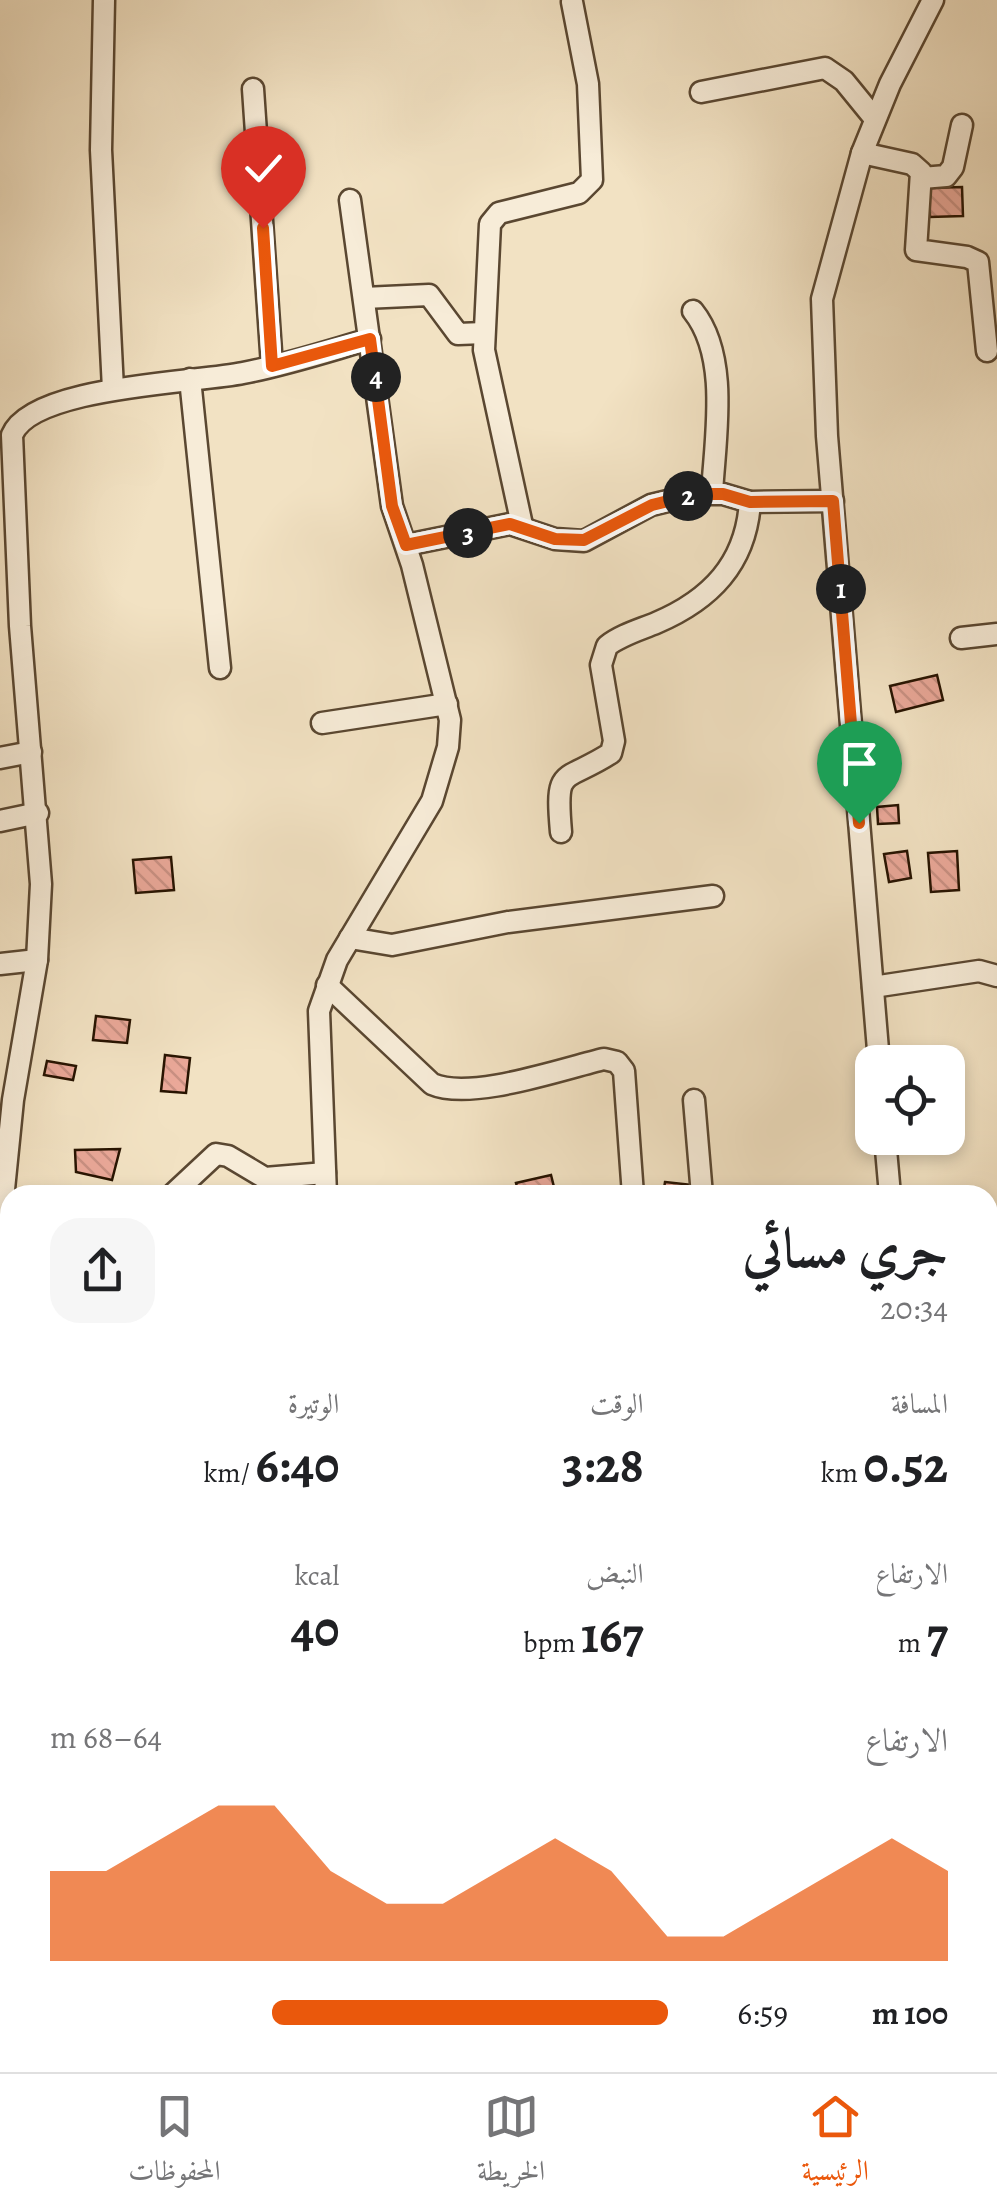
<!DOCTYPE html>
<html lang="ar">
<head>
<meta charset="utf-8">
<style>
	body { margin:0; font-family:Alegreya,Amiri,serif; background:#f6f6f6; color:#202124; direction:rtl; height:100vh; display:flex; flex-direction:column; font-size:38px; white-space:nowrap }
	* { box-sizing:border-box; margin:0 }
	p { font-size:32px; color:#757577 }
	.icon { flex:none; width:55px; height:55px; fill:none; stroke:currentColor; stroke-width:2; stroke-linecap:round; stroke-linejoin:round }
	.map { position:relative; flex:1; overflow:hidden; direction:ltr }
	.sheet { position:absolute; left:0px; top:1185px; width:998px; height:888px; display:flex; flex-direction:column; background:#fff; border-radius:30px 30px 0 0; box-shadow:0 5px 15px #0003; direction:rtl }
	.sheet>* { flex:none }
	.fabs { position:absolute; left:855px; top:1045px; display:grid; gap:20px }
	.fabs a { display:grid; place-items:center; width:110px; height:110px; border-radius:20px; background:#fff; box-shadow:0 5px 15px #0003; font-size:50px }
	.pin { position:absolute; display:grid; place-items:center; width:85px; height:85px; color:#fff; margin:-102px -42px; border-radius:50% 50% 50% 0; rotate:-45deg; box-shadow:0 0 10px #0007 }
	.pin .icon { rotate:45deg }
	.km { position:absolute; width:50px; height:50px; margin:-25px; border-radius:50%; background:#222; color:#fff; font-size:28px; line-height:50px; text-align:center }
	.round { display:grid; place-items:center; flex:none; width:105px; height:105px; border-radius:30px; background:#f6f6f6 }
	.summary { display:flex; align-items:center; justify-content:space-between; height:170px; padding:0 50px }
	h1 { font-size:55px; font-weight:700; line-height:75px }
	.stats { display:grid; grid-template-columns:repeat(3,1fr); gap:15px; height:170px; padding:10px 50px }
	.stats div { display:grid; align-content:center }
	.stats b { font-size:50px; font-weight:700 }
	.stats small { font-size:28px; font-weight:400 }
	.stats p { font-size:28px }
	.chart { height:280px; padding:20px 50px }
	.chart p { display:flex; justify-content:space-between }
	.chart svg { width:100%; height:180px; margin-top:10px; fill:#ea580c; opacity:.7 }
	ul { padding:0 50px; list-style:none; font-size:32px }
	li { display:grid; grid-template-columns:160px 120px 1fr; align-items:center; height:75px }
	li i { height:25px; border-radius:12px; background:#ea580c }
	.menu { display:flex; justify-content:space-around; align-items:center; height:140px; border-top:2px solid #e0e0e0; background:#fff; font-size:28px; color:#757577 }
	.menu a { display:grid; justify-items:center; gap:5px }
	.menu .active { color:#ea580c }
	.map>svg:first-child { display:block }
</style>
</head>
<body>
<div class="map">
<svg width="997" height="2072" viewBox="0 0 997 2072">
	<defs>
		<pattern id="building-back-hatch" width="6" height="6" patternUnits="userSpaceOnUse" patternTransform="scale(2.5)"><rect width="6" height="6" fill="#eaa899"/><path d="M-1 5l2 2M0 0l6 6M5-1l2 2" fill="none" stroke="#c99082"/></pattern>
	</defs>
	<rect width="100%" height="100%" fill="#f2e2c3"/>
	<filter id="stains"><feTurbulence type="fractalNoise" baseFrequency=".002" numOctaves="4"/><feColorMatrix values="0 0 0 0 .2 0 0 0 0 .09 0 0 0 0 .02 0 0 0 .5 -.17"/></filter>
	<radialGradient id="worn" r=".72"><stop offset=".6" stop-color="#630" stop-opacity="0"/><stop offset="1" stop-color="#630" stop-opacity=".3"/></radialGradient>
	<g fill="url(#building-back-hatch)" stroke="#271300" stroke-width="2.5">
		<polygon points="962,187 963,216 930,217 929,188"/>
		<polygon points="937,675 943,700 896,712 890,686"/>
		<polygon points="898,805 899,823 878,824 877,807"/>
		<polygon points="907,851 911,878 889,882 884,854"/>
		<polygon points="957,851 959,890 931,892 928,853"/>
		<polygon points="171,857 174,890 136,893 133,860"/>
		<polygon points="96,1016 130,1020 127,1043 93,1040"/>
		<polygon points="165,1055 190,1058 186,1093 161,1091"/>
		<polygon points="47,1061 76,1066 73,1080 44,1075"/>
		<polygon points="120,1149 112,1180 76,1172 75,1150"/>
		<polygon points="551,1175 556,1195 519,1195 516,1183"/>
		<polygon points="665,1182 693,1185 692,1195 663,1195"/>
		<rect x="988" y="1246" width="9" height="40"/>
		<polygon points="176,2062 226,2062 231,2072 193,2072"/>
		<rect x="272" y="2062" width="37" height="10"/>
		<polygon points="474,2062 476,2072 430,2072 428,2064"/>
		<polygon points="510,2062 582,2062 583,2072 512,2072"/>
	</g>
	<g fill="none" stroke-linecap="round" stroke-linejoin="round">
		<defs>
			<g id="minor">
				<polyline points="104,0 101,150 113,389"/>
				<polyline points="253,89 272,366"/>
				<polyline points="701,92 825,68 844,81 875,119"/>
				<polyline points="862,153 912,164 921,172 916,250 967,257 978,262 987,351"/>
				<polyline points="922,178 946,176 953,167 962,125"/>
				<polyline points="364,298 429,295 458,334 484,333"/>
				<path d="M693 311C730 357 715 438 712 493"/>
				<polyline points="190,379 220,668"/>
				<polyline points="522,525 484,350 490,224 499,213 579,193 592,180 588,84 572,2"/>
				<polyline points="406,545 510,524 555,539 584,541 651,505 697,494 723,494 750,502 833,501"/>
				<polyline points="961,638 997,634"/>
				<polyline points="322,723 447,704"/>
				<polyline points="0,758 31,752"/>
				<polyline points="0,821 38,813"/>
				<path d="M561 832C555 764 563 784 611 753L614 741 601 665 607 646C621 635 639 630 656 623 710 600 746 564 750 502"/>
				<polyline points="350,938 392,945 508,922 713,896"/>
				<polyline points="0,964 37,960"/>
				<path d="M327 985 432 1084C471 1101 561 1069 604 1059L617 1062 624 1071 633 1195"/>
				<polyline points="873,987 979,971 997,976"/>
				<polyline points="879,1062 827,436 822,299 862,153 890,84 933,0"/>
				<polyline points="694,1100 702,1195"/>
				<polyline points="885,1138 890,1195"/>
				<polyline points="172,1195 216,1154 228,1156 265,1178 325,1173"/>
				<polyline points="326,1195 319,1011 337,960 432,801 448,747 450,720 412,565 392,506 350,200"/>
				<path d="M0 1229 13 1100 37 960 41 884 20 626 12 435C32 386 195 383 243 373 286 365 328 351 370 339"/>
				<polyline points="988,1317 997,1315"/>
				<polyline points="0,1361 10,1364"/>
				<polyline points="988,1449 997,1447"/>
				<polyline points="0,1798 10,1797"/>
				<polyline points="988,1873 997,1874"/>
				<polyline points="0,1933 10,1930"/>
				<polyline points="988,1968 997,1967"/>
				<polyline points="988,2044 997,2046"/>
				<polyline points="252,2062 255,2072"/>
				<polyline points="620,2062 622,2072"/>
				<polyline points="85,2072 103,2062"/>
				<polyline points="981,2072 981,2062"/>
			</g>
		</defs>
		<use href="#minor" stroke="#5a4731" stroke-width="25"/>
		<use href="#minor" stroke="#f7ecd8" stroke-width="20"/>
	</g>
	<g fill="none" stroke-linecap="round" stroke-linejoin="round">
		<defs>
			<polyline id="route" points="263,228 272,366 370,339 392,506 406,545 510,524 555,539 584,540 652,505 696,494 723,494 750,502 833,501 859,823"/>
		</defs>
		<use href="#route" stroke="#fff" stroke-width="20"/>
		<use href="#route" stroke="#ea580c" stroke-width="12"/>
	</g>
	<rect width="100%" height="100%" filter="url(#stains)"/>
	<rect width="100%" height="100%" fill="url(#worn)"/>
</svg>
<div class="fabs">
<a><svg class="icon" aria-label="locate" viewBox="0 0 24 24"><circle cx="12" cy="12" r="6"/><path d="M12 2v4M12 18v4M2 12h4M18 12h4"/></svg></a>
</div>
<div class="pin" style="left:859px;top:823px;background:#1e9e55"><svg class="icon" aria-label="arrive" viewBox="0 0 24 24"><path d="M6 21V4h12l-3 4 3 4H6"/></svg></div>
<div class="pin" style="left:263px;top:228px;background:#d93025"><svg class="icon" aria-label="check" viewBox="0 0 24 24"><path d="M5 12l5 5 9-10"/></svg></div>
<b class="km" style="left:841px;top:589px">1</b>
<b class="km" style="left:688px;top:496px">2</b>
<b class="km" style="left:468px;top:533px">3</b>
<b class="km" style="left:376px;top:377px">4</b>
<section class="sheet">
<div class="summary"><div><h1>جري مسائي</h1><p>20:34</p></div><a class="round"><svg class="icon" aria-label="share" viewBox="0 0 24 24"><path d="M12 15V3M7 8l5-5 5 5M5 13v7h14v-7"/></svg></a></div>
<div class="stats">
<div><p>المسافة</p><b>0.52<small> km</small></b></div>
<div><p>الوقت</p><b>3:28</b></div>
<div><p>الوتيرة</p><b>6:40<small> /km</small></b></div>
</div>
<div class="stats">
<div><p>الارتفاع</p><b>7<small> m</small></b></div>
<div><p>النبض</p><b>167<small> bpm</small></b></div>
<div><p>kcal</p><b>40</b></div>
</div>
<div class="chart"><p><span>الارتفاع</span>64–68 m</p>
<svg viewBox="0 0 160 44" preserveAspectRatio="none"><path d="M0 44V22L10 22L20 14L30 6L40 6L50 22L60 30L70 30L80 22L90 14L100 22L110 38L120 38L130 30L140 22L150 14L160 22V44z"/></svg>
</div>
<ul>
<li><b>100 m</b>6:59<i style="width:64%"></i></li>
</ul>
</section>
</div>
<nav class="menu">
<a class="active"><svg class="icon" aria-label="home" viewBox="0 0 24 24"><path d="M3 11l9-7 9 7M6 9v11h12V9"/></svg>الرئيسية</a>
<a><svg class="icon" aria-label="map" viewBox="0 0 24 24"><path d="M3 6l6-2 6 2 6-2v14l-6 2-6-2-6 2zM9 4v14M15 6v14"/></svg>الخريطة</a>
<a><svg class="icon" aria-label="saved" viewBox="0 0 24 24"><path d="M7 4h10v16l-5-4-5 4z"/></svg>المحفوظات</a>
</nav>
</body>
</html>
